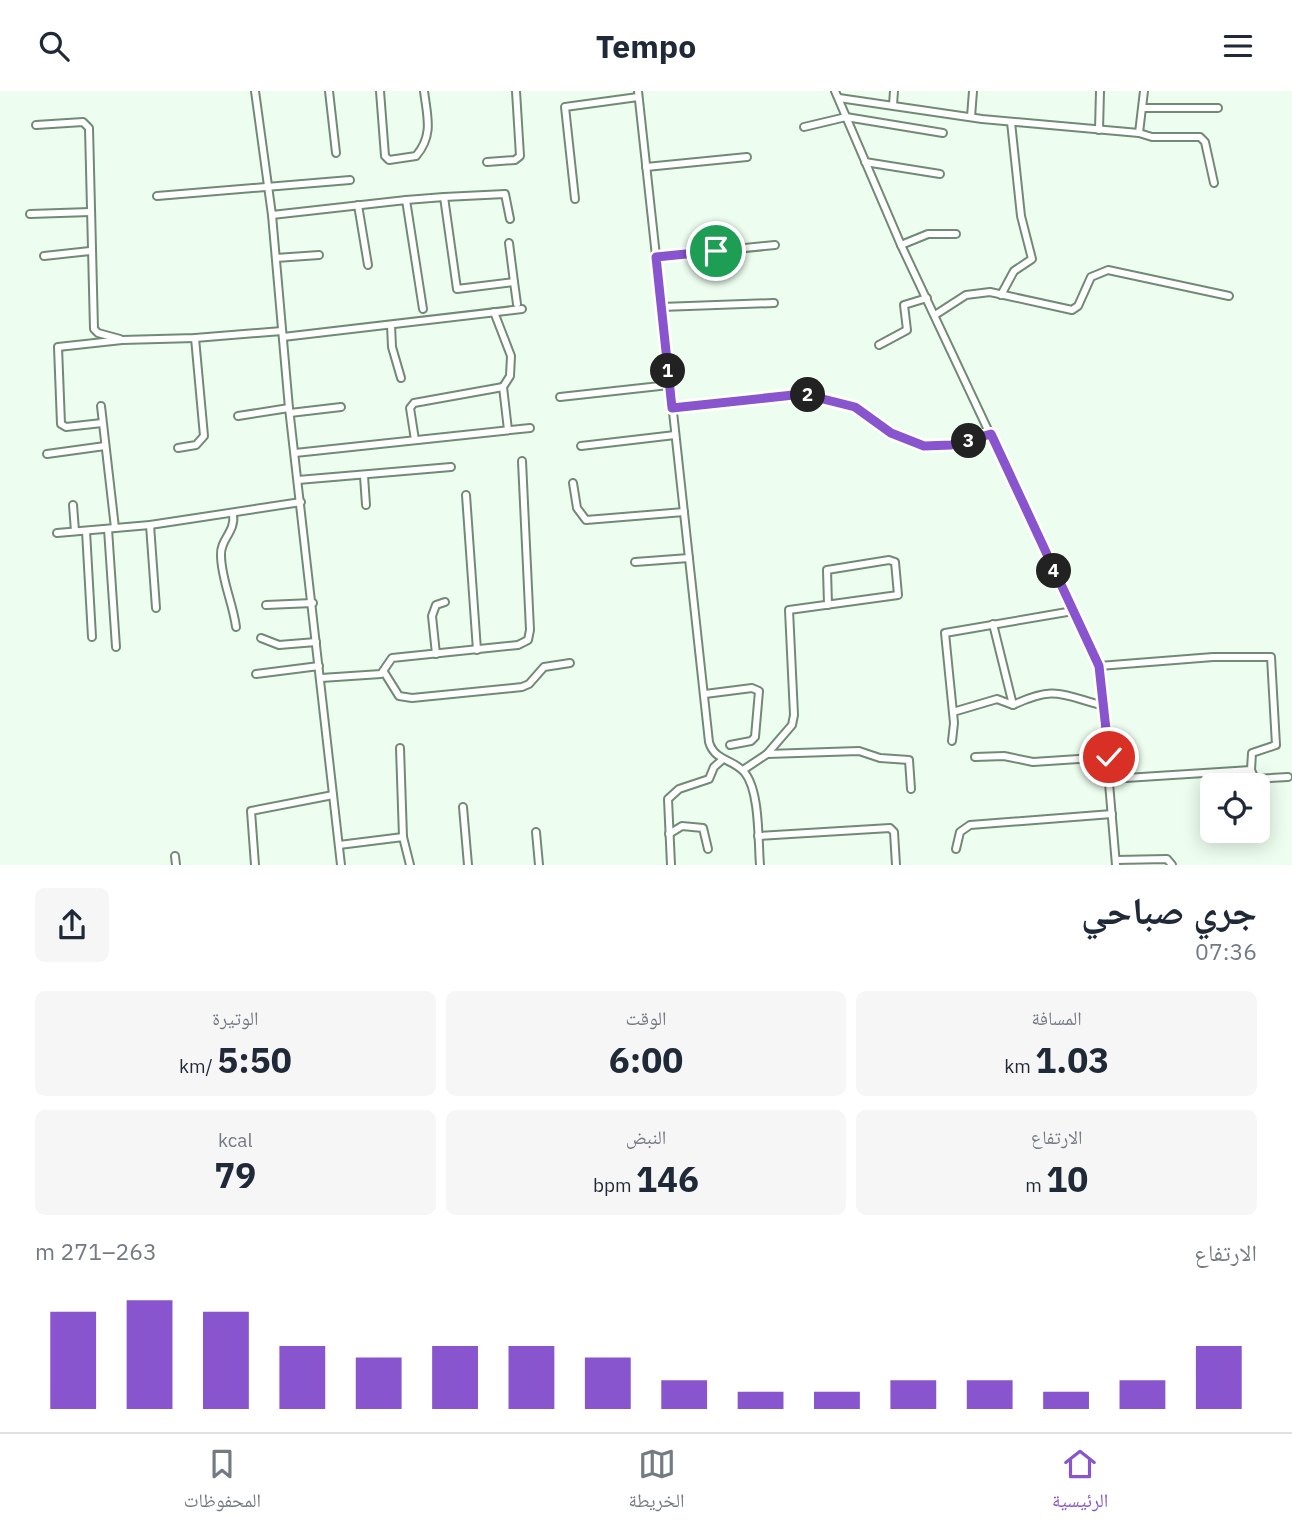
<!DOCTYPE html>
<html lang="ar">
<head>
<meta charset="utf-8">
<style>
	body { margin:0; font-family:"IBM Plex Sans","Noto Naskh Arabic",sans-serif; background:#f6f6f7; color:#1f2937; direction:rtl; height:100vh; display:flex; flex-direction:column; font-size:26px; white-space:nowrap }
	* { box-sizing:border-box; margin:0 }
	p { font-size:23px; color:#747a83 }
	.icon { flex:none; width:38px; height:38px; fill:none; stroke:currentColor; stroke-width:2; stroke-linecap:round; stroke-linejoin:round }
	.map { position:relative; height:774px; overflow:hidden; direction:ltr }
	.panel { display:flex; flex-direction:column; background:#fff; flex:1 }
	.panel>* { flex:none }
	.buttons { position:absolute; left:1200px; top:682px; display:grid; gap:14px }
	.buttons a { display:grid; place-items:center; width:70px; height:70px; border-radius:10px; background:#fff; box-shadow:0 4px 18px #0003; font-size:35px }
	.pin { position:absolute; display:grid; place-items:center; width:60px; height:60px; color:#fff; margin:-30px; border:4px solid #fff; border-radius:50%; box-shadow:0 2px 7px #0007 }
	.km { position:absolute; width:35px; height:35px; margin:-18px; border-radius:50%; background:#222; color:#fff; font-size:19px; line-height:35px; text-align:center }
	.round { display:grid; place-items:center; flex:none; width:74px; height:74px; border-radius:10px; background:#f6f6f7 }
	.overview { display:flex; align-items:center; justify-content:space-between; height:119px; padding:0 35px }
	h1 { font-size:38px; font-weight:800; line-height:52px }
	.figures { display:grid; grid-template-columns:repeat(3,1fr); gap:10px; height:119px; padding:7px 35px }
	.figures div { display:grid; align-content:center; border-radius:10px; background:#f6f6f7; text-align:center }
	.figures b { font-size:35px; font-weight:800 }
	.figures small { font-size:19px; font-weight:400 }
	.figures p { font-size:19px }
	.chart { height:196px; padding:14px 35px }
	.chart p { display:flex; justify-content:space-between }
	.chart svg { width:100%; height:126px; margin-top:7px; stroke:#8855ce; stroke-width:6 }
	header { display:flex; justify-content:space-between; align-items:center; height:91px; padding:0 35px; background:#fff; font-size:32px; font-weight:800 }
	.menu { display:flex; justify-content:space-around; align-items:center; height:98px; border-top:2px solid #e0e1e3; background:#fff; font-size:19px; color:#747a83 }
	.menu a { display:grid; justify-items:center; gap:4px }
	.menu .on { color:#8855ce }
	.map>svg:first-child { display:block }
</style>
</head>
<body>
<header><svg class="icon" aria-label="menu" viewBox="0 0 24 24"><path d="M4 6h16M4 12h16M4 18h16"/></svg>Tempo<svg class="icon" aria-label="search" viewBox="0 0 24 24"><circle cx="10" cy="10" r="6"/><path d="M15 15l6 6"/></svg></header>
<div class="map">
<svg width="1292" height="774" viewBox="0 0 1292 774">
	<rect width="100%" height="100%" fill="#edfef0"/>
	<g fill="none" stroke-linecap="round" stroke-linejoin="round">
		<defs>
			<g id="minor">
				<polyline points="255,0 272,124 289,317 341,774"/>
				<polyline points="329,0 336,62"/>
				<path d="M380 0 385 65 389 69 416 65C434 44 427 25 424 0"/>
				<path d="M638 0 709 651C715 671 733 667 745 682 760 701 758 750 760 774"/>
				<polyline points="835,0 901,154 1099,575 1116,774"/>
				<polyline points="839,7 982,28 1139,42 1152,46 1200,46 1205,51 1214,92"/>
				<polyline points="893,14 894,0"/>
				<polyline points="1143,17 1218,17"/>
				<polyline points="971,26 973,0"/>
				<polyline points="36,34 83,31 89,37 94,238 98,242 120,248"/>
				<polyline points="804,36 846,26 943,42"/>
				<polyline points="1099,39 1100,0"/>
				<polyline points="1139,42 1144,0"/>
				<polyline points="487,71 515,69 520,65 516,0"/>
				<polyline points="865,71 940,83"/>
				<polyline points="646,76 747,66"/>
				<polyline points="157,105 350,89"/>
				<polyline points="444,106 505,103 510,128"/>
				<polyline points="575,108 565,16 638,6"/>
				<polyline points="406,109 444,106 457,198 514,191 509,152"/>
				<polyline points="358,114 368,174"/>
				<polyline points="30,123 90,121"/>
				<polyline points="272,124 406,109 423,218"/>
				<polyline points="901,154 928,143 956,143"/>
				<polyline points="44,165 90,160"/>
				<polyline points="656,166 775,154"/>
				<polyline points="276,167 319,164"/>
				<polyline points="514,191 517,213"/>
				<polyline points="1001,204 1014,180 1032,168 1021,125 1011,31"/>
				<polyline points="661,216 774,212"/>
				<polyline points="494,221 511,265 510,285 503,296 508,339"/>
				<polyline points="935,224 966,204 990,201 1072,219 1078,215 1091,186 1108,179 1229,205"/>
				<polyline points="391,234 392,256 401,287"/>
				<polyline points="283,246 522,218"/>
				<polyline points="879,254 907,239 904,214 927,207"/>
				<polyline points="560,306 669,294"/>
				<polyline points="101,315 115,437"/>
				<polyline points="672,317 803,303 854,316 891,342 924,355 951,354 991,343"/>
				<polyline points="290,322 341,316"/>
				<polyline points="238,325 289,317"/>
				<polyline points="102,332 66,336 61,333 58,256 122,249 195,247 282,240"/>
				<polyline points="415,349 410,317 414,312 503,296"/>
				<polyline points="581,355 675,344"/>
				<polyline points="178,357 196,354 204,345 195,247"/>
				<polyline points="295,362 530,337"/>
				<polyline points="47,363 105,355"/>
				<polyline points="364,385 366,414"/>
				<polyline points="298,389 451,376"/>
				<polyline points="573,392 577,417 586,429 684,421"/>
				<polyline points="466,404 477,559"/>
				<polyline points="73,414 75,440"/>
				<path d="M233 423C236 441 220 448 221 464 221 488 233 512 236 536"/>
				<polyline points="150,434 156,517"/>
				<polyline points="108,438 116,556"/>
				<polyline points="86,440 92,546"/>
				<polyline points="57,442 150,434 301,411"/>
				<polyline points="635,471 689,467"/>
				<polyline points="266,514 313,512"/>
				<polyline points="993,533 1013,614"/>
				<polyline points="261,547 279,554 316,551"/>
				<polyline points="436,563 432,525 436,514 445,511"/>
				<polyline points="1099,575 1213,566 1271,566 1276,654 1252,662 1251,679 1255,688 1288,686"/>
				<polyline points="384,581 399,605 412,607 522,596 529,593 544,576 570,572"/>
				<polyline points="256,583 319,575"/>
				<polyline points="321,587 381,583 392,567 518,554 528,549 530,539 522,370"/>
				<polyline points="705,603 752,597 759,600 755,646 751,650 730,654"/>
				<path d="M953 621 997 608 1013 614C1056 594 1061 604 1105 615"/>
				<polyline points="952,650 954,632 945,542 1073,520"/>
				<polyline points="400,657 403,746"/>
				<polyline points="767,663 792,634 794,624 789,519 898,504 895,471 889,469 827,479 828,514"/>
				<polyline points="975,666 1004,665 1033,671 1109,666"/>
				<polyline points="743,679 767,663 859,660 880,667 909,669 911,698"/>
				<polyline points="1110,688 1251,679"/>
				<polyline points="463,716 468,774"/>
				<polyline points="536,741 539,774"/>
				<polyline points="669,743 682,735 703,737 708,758"/>
				<polyline points="758,745 890,737 894,741 896,774"/>
				<polyline points="339,754 403,746 410,774"/>
				<polyline points="956,758 960,741 970,734 1112,723"/>
				<polyline points="175,765 176,774"/>
				<polyline points="1116,769 1167,768 1172,774"/>
				<polyline points="255,774 251,720 333,704"/>
				<polyline points="671,774 668,708 679,698 709,688 714,676 722,669"/>
			</g>
		</defs>
		<use href="#minor" stroke="#718a75" stroke-width="10"/>
		<use href="#minor" stroke="#fff" stroke-width="6"/>
	</g>
	<g fill="none" stroke-linecap="round" stroke-linejoin="round">
		<defs>
			<polyline id="route" points="716,160 656,166 672,317 803,303 855,316 891,342 924,355 951,354 991,343 1099,575 1109,666"/>
		</defs>
		<use href="#route" stroke="#fff" stroke-width="14"/>
		<use href="#route" stroke="#8855ce" stroke-width="9"/>
	</g>
</svg>
<div class="buttons">
<a><svg class="icon" aria-label="locate" viewBox="0 0 24 24"><circle cx="12" cy="12" r="6"/><path d="M12 2v4M12 18v4M2 12h4M18 12h4"/></svg></a>
</div>
<div class="pin" style="left:716px;top:160px;background:#1e9e55"><svg class="icon" aria-label="arrive" viewBox="0 0 24 24"><path d="M6 21V4h12l-3 4 3 4H6"/></svg></div>
<div class="pin" style="left:1109px;top:666px;background:#d93025"><svg class="icon" aria-label="check" viewBox="0 0 24 24"><path d="M5 12l5 5 9-10"/></svg></div>
<b class="km" style="left:668px;top:280px">1</b>
<b class="km" style="left:808px;top:304px">2</b>
<b class="km" style="left:969px;top:350px">3</b>
<b class="km" style="left:1054px;top:480px">4</b>
</div>
<section class="panel">
<div class="overview"><div><h1>جري صباحي</h1><p>07:36</p></div><a class="round"><svg class="icon" aria-label="share" viewBox="0 0 24 24"><path d="M12 15V3M7 8l5-5 5 5M5 13v7h14v-7"/></svg></a></div>
<div class="figures">
<div><p>المسافة</p><b>1.03<small> km</small></b></div>
<div><p>الوقت</p><b>6:00</b></div>
<div><p>الوتيرة</p><b>5:50<small> /km</small></b></div>
</div>
<div class="figures">
<div><p>الارتفاع</p><b>10<small> m</small></b></div>
<div><p>النبض</p><b>146<small> bpm</small></b></div>
<div><p>kcal</p><b>79</b></div>
</div>
<div class="chart"><p><span>الارتفاع</span>263–271 m</p>
<svg viewBox="0 0 160 44" preserveAspectRatio="none"><path d="M5 44V10M15 44V6M25 44V10M35 44V22M45 44V26M55 44V22M65 44V22M75 44V26M85 44V34M95 44V38M105 44V38M115 44V34M125 44V34M135 44V38M145 44V34M155 44V22"/></svg>
</div>
</section>
<nav class="menu">
<a class="on"><svg class="icon" aria-label="home" viewBox="0 0 24 24"><path d="M3 11l9-7 9 7M6 9v11h12V9"/></svg>الرئيسية</a>
<a><svg class="icon" aria-label="map" viewBox="0 0 24 24"><path d="M3 6l6-2 6 2 6-2v14l-6 2-6-2-6 2zM9 4v14M15 6v14"/></svg>الخريطة</a>
<a><svg class="icon" aria-label="saved" viewBox="0 0 24 24"><path d="M7 4h10v16l-5-4-5 4z"/></svg>المحفوظات</a>
</nav>
</body>
</html>
